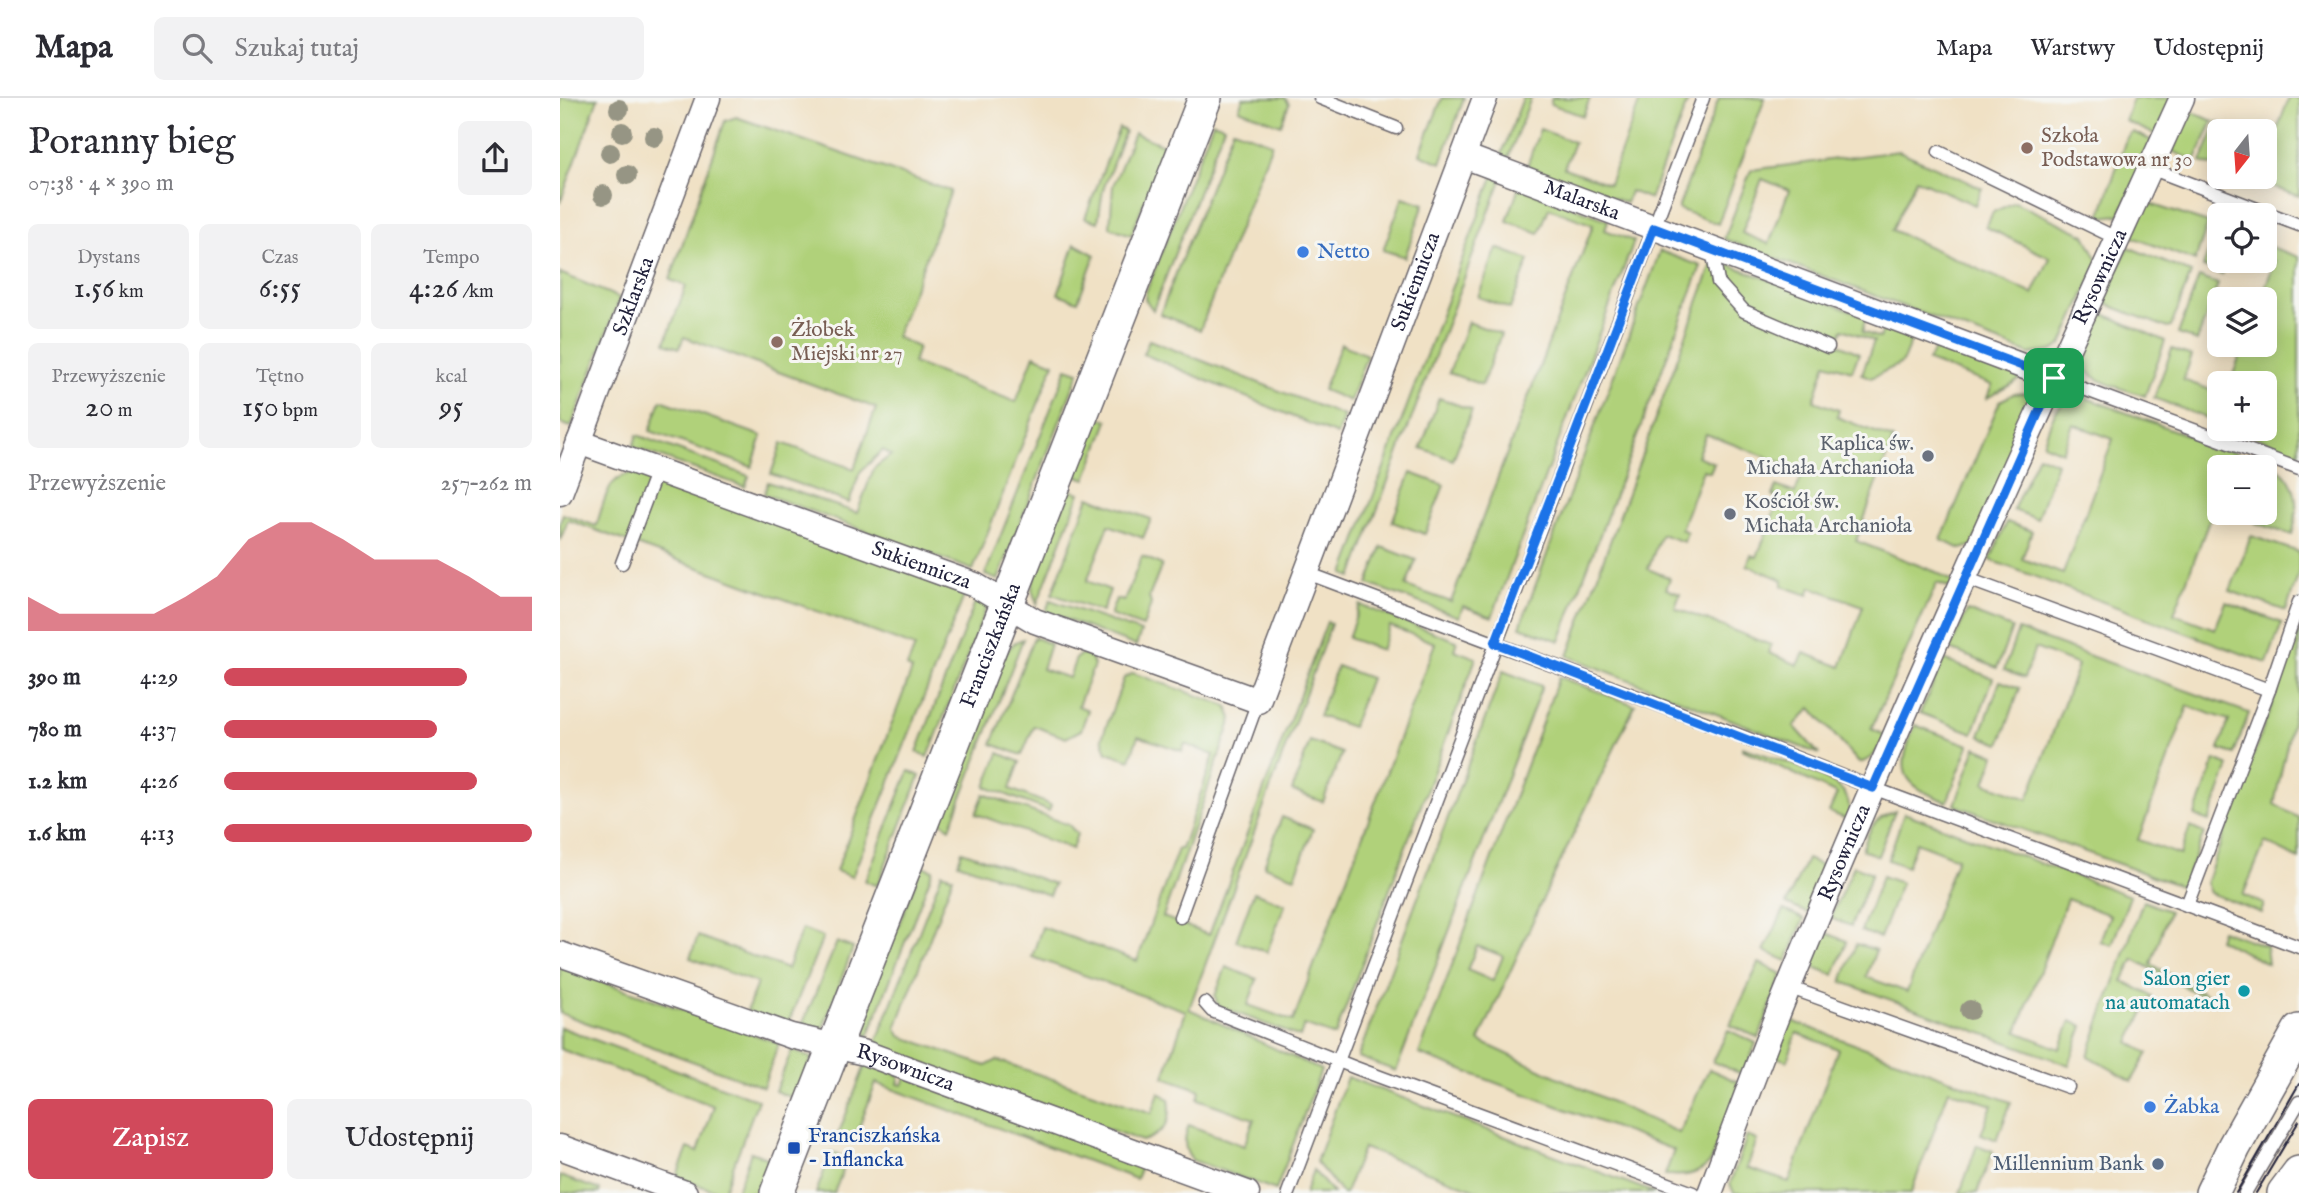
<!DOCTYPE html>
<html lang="pl">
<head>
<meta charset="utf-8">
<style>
	body { margin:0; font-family:"IM FELL English",serif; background:#f2f2f3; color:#2b2b33; height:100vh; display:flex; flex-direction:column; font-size:26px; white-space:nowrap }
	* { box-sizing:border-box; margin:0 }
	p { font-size:23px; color:#7c7c81 }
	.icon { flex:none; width:38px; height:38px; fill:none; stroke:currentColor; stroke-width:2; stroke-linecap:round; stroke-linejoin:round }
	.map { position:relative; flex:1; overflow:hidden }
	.sheet { display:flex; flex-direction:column; background:#fff; width:560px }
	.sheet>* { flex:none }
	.needle { width:46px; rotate:197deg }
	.controls { position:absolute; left:1647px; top:21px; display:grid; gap:14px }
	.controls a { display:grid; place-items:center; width:70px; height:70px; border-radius:10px; background:#fff; box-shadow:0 4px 18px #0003; font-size:35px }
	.pin { position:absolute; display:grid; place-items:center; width:60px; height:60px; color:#fff; margin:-30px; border-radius:14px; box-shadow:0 4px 10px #0006 }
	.round { display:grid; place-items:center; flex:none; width:74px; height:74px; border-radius:10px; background:#f2f2f3 }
	.overview { display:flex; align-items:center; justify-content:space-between; height:119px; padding:0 28px }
	h1 { font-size:38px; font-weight:600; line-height:52px }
	.figures { display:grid; grid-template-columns:repeat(3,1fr); gap:10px; height:119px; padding:7px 28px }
	.figures div { display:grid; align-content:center; border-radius:10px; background:#f2f2f3; text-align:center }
	.figures b { font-size:30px; font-weight:600 }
	.figures small { font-size:19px; font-weight:400 }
	.figures p { font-size:19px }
	.chart { height:196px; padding:14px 28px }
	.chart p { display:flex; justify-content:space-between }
	.chart svg { width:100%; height:126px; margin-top:7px; fill:#d1495b; opacity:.7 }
	.cta { display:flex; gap:14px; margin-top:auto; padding:14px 28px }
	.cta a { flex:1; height:80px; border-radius:10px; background:#d1495b; color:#fff; font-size:28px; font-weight:600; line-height:80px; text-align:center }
	.cta a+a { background:#f2f2f3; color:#2b2b33 }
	ul { padding:0 28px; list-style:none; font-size:23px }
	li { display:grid; grid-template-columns:112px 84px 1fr; align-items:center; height:52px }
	li i { height:18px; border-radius:9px; background:#d1495b }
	header { display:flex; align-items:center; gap:42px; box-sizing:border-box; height:98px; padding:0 35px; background:#fff; border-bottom:2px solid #e1e1e2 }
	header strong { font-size:33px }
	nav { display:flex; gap:38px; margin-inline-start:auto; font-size:24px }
	.search { width:490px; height:63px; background:#f2f2f3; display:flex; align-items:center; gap:18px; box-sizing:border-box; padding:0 24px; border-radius:10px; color:#7c7c81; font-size:26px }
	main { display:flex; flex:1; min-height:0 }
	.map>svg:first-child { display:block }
</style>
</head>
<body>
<header>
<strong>Mapa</strong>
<div class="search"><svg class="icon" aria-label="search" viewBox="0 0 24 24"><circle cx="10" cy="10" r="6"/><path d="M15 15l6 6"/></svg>Szukaj tutaj</div>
<nav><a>Mapa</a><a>Warstwy</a><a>Udostępnij</a></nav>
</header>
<main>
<section class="sheet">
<div class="overview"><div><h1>Poranny bieg</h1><p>07:38 · 4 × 390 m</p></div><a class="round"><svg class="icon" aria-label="share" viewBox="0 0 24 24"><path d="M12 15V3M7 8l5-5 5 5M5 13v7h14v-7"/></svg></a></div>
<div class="figures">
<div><p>Dystans</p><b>1.56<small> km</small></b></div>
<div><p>Czas</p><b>6:55</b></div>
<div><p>Tempo</p><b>4:26<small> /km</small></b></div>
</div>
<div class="figures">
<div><p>Przewyższenie</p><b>20<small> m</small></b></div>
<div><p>Tętno</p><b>150<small> bpm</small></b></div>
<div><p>kcal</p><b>95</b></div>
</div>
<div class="chart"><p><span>Przewyższenie</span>257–262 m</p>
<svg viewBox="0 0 160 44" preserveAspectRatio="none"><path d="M0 44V32L10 38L20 38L30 38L40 38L50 32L60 25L70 12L80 6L90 6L100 12L110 19L120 19L130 19L140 25L150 32L160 32V44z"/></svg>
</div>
<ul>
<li><b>390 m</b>4:29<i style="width:79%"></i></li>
<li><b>780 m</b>4:37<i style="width:69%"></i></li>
<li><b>1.2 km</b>4:26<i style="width:82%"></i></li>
<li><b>1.6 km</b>4:13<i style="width:100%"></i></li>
</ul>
<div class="cta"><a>Zapisz</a><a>Udostępnij</a></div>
</section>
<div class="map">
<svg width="1739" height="1095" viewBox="0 0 1739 1095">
	<rect width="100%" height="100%" fill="#f6f6f2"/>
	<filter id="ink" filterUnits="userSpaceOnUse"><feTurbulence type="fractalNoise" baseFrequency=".0143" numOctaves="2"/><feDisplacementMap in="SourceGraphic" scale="14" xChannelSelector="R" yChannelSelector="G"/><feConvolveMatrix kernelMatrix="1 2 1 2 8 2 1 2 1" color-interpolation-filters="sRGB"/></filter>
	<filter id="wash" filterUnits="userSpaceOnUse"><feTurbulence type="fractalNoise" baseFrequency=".00686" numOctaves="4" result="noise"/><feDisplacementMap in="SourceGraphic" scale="28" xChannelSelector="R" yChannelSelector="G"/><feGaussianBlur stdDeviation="1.57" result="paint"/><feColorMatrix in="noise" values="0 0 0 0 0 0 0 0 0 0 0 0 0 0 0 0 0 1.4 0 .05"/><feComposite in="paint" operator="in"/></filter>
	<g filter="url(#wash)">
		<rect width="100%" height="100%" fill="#f0e1c5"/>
		<g fill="#b0d17a" stroke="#697a5a" stroke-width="2" fill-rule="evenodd">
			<polygon points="0,0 38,0 0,105"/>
			<polygon points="683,0 725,0 729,6 721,27 679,11"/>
			<polygon points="882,0 904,0 881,65 860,56"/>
			<polygon points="963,0 971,0 948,60 941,58"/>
			<polygon points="992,0 1030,0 1023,18 990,6"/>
			<polygon points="1081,0 1129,0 1090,101 1070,93 1066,105 967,68 980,31 1014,44 1004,70 1049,86"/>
			<polygon points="1159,0 1205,0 1158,126 1118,111"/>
			<polygon points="1573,0 1613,0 1596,37 1565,23"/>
			<polygon points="1729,0 1739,0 1739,98 1683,79 1704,79 1705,64"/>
			<polygon points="1630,13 1653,23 1635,63 1612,53"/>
			<polygon points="176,19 391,93 336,239 358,249 353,265 456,304 474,257 494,265 413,472 204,396 208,384 297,415 314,370 331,357 323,352 300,374 289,405 211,376 222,345 294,371 316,310 124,239 119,250 105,245 126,188 110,182 165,23"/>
			<polygon points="653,24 664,28 593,212 585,201 586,194"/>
			<polygon points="1657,24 1670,29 1669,33 1659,33 1659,70 1641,64"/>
			<polygon points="559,30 565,33 543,92 538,124 525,120"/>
			<polygon points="673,31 712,45 640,232 600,216"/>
			<polygon points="1573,34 1593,43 1560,117 1540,119 1566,41 1570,35"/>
			<polygon points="574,35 606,48 571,137 550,129 553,88"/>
			<path d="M1339 53 1422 90 1415 107 1356 81 1332 132 1473 196 1490 160 1426 129 1433 114 1455 104 1525 137 1539 164 1502 246 1492 253 1470 256 1164 141 1191 72ZM1202 81 1229 92 1209 146 1182 135Z"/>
			<polygon points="933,79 941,82 792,479 784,476"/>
			<polygon points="959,89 1048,122 1045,132 1074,143 932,519 903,508 899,519 808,486 822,449 856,462 846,488 891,504 1033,127 989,110 979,135 947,123"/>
			<polygon points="843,99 864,106 845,159 823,152"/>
			<polygon points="1587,105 1648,125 1635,163 1572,139"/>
			<polygon points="1656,130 1659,131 1659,163 1667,163 1662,177 1643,169"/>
			<polygon points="515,146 535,157 518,203 498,196"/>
			<polygon points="1705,147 1739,159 1739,355 1674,331 1704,331 1704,285 1670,285 1684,247 1704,247 1704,201 1701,201 1715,163 1705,159"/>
			<polygon points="1568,149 1631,175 1611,229 1608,230 1543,205"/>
			<polygon points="937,150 969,162 950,211 918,199"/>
			<polygon points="1100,153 1141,168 1000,543 960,529"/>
			<path d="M1154 161 1306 218 1302 234 1320 240 1323 232 1315 229 1318 221 1354 235 1342 265 1311 280 1302 276 1314 243 1283 231 1277 245 1299 255 1292 273 1266 265 1254 303 1279 312 1277 319 1333 341 1296 443 1376 474 1395 485 1393 491 1377 485 1311 631 1327 638C1319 651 1314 661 1299 665L1251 610 1234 628 1259 656 1008 558ZM1146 336 1244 373 1235 395 1216 388 1213 398 1219 401 1197 459 1191 457 1187 467 1223 482 1222 488 1248 497 1251 489 1303 508 1281 569 1244 555 1238 567 1209 555 1211 547 1115 510 1120 496 1106 491 1110 480 1088 471 1101 436 1124 444 1127 434 1121 431 1143 372 1150 374 1154 365 1137 358Z"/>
			<polygon points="0,175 60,200 11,329 0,325"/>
			<polygon points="1639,179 1658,186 1637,243 1618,236"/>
			<path d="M1540 214 1605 243 1585 298C1563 290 1528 285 1520 261Z"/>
			<polygon points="908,224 941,236 922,287 889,275"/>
			<polygon points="589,242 784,318 777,337 583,256"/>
			<polygon points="1378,244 1461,274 1459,282 1427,300 1432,287 1368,263"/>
			<polygon points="781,246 807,257 790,303 763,292"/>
			<polygon points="1612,251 1632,258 1623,282 1659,295 1659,325 1594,300"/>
			<polygon points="507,270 519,274 438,482 425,477"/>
			<polygon points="1463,295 1477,302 1412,448 1401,451 1381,442 1440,303 1453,296"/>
			<path d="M1521 298 1719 371C1739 386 1739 411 1732 437L1695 425 1699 415H1704V369H1659V396L1614 516 1655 531 1666 504 1722 525 1707 565 1430 462 1447 424 1472 433 1462 461 1503 476 1553 341 1513 326 1502 354 1483 346C1492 322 1493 304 1521 298Z"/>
			<polygon points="879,300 912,312 893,362 861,350"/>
			<polygon points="101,302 202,338 192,369 90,333"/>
			<polygon points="537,318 548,323 526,381 514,377"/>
			<polygon points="77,337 189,378 185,389 73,349"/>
			<polygon points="1478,357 1497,365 1477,421 1453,412"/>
			<path d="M77 374 406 493 292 779 276 773 352 572 347 569 355 549 8 422 0 443V425L3 416 36 428C46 401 45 378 77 374Z"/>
			<polygon points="851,375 884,387 865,436 832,424"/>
			<polygon points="509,392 520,395 477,506 472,492 473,484"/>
			<polygon points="529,399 591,421 583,440 549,427 527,483 550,492 542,514 492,496"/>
			<polygon points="1691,438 1739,454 1739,475 1726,513 1670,493"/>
			<polygon points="582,458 602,467 589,499 591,506 583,529 550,517 556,501 564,503"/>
			<polygon points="417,499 427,508 368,659 357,654"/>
			<polygon points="490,502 581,534 576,548 486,514"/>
			<polygon points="800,507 897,543 894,552 916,560 775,938 744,927 740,939 658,908 655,898 666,869 697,881 688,907 733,923 875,545 830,528 821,552 788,540"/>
			<polygon points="1407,513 1452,530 1437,570 1390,551"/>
			<path d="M767 524 771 526 629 911 761 972 716 1092 632 1062C623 1052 624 1039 629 1027L684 1048 694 1021 638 1001 640 992 604 979 626 913 472 859 482 829 577 863 618 751H621L654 657 625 646 622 653 578 638 570 662 547 654 542 640 564 580 573 575 667 608 672 621 603 819 649 837Z"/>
			<polygon points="1458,532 1689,615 1674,656 1659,651 1669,622 1628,608 1578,742 1620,757 1630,729 1644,735 1623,789 1395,707 1416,649 1435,657 1425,685 1468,701 1518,567 1475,550 1464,580 1444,572"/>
			<polygon points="1739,533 1739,602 1735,611 1714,706 1739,720 1739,761 1705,744 1683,797 1704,806 1701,815 1650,795 1646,785"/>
			<polygon points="474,539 490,546 482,571 509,580 516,560 521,556 531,560 534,567 518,608 528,612 521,632 506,640 474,628 462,657 432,646"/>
			<polygon points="463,541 390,730 380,723 445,555 455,544"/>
			<polygon points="1384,562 1433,580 1413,635 1360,615"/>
			<polygon points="777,568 810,580 792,629 759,618"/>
			<polygon points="943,573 982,588 836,973 798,959"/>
			<path d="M999 579 1075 607 985 796 919 943 1119 1035 1149 971 1181 985 1149 1066C1133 1079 1125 1078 1105 1077L1114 1052 859 956ZM917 848 943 858 933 883 907 872Z"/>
			<polygon points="1440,583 1460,590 1440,646 1420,638"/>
			<path d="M1355 627 1409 647 1387 704C1338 685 1337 673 1355 627Z"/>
			<polygon points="750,643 782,655 763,704 732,693"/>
			<path d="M1182 649C1205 657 1274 677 1285 696 1290 704 1290 713 1289 722L1269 714 1277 696 1182 651Z"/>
			<polygon points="439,655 460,664 450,691 491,707 489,713 426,689"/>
			<polygon points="1655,662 1669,668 1649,723 1635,718"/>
			<polygon points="349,673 360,678 317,788 305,783"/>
			<polygon points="424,696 509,727 517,736 512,751 416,716"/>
			<path d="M1335 713 1318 758 1302 752C1310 730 1312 722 1335 713Z"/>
			<polygon points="1344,715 1570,798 1552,847 1540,843 1550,817 1507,801 1457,934 1500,951 1511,923 1523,928 1509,967 1282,884 1296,846 1316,852 1306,879 1347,894 1397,760 1356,744 1347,769 1328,762"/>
			<polygon points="722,719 753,731 735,779 704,768"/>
			<polygon points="402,753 494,786 489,797 398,765"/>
			<polygon points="1247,761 1268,770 1247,815 1226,806"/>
			<polygon points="362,768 373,772 308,939 303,931 302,919"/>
			<polygon points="1294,768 1312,775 1291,828 1270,820"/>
			<path d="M382 775 393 779 336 930 340 938 426 968 437 962 592 1015 599 994 609 1001C613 1023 603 1037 582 1043L333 955 316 945Z"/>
			<polygon points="1322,778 1341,785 1320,840 1301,833"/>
			<polygon points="694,794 725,806 707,854 676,843"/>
			<polygon points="1583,803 1609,813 1591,866 1658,903 1656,906 1574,861 1563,883 1592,898 1569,944 1588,955 1572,983 1528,958"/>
			<polygon points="1224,812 1244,821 1227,863 1204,853"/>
			<polygon points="242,831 263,839 227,928 187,913 197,885 130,860 138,838 227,871"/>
			<polygon points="1661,832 1706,848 1708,866 1658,841"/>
			<polygon points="1264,834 1287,843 1274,877 1251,868"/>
			<polygon points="277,844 293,850 260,938 240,932"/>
			<polygon points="1199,865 1222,876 1199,940 1170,927"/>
			<polygon points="0,869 219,945 203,989 0,915"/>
			<polygon points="1229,922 1451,1004 1437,1042 1421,1036 1432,1007 1389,992 1351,1095 1174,1095 1170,1086 1187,1038 1197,1042 1187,1070 1229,1084 1278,951 1237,935 1227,963 1216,959"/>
			<polygon points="0,929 198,1002 163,1095 116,1080 128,1050 138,1054 154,1008 0,951"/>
			<polygon points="1168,932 1196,945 1184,977 1153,964"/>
			<polygon points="232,952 252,960 235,1001 215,993"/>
			<polygon points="306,965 340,977 338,986 343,987 346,979 582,1066 576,1081 316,985 293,1045 278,1037"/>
			<polygon points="787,979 1095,1095 924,1095 803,1050 785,1095 782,1095 756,1064"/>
			<polygon points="1417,1047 1433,1053 1417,1095 1400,1095"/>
			<polygon points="191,1054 212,1062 199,1095 176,1095"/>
			<polygon points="271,1055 288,1060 274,1095 256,1095"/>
			<polygon points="753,1072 773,1095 745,1095"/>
			<polygon points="0,1078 40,1092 39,1095 0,1095"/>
		</g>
	</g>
	<g filter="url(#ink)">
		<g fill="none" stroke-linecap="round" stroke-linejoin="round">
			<defs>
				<g id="lane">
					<polyline points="760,0 836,30"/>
					<polyline points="1379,54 1558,141"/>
					<polyline points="1590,70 1739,127"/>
					<polyline points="1152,152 1158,184 1184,213 1268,249"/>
					<polyline points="1494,280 1739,371"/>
					<polyline points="62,465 97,372"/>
					<polyline points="747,475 1163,631 1313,690 1739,849"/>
					<polyline points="1405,480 1709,592"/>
					<polyline points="1627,807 1709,592 1739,504"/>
					<polyline points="620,819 698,603"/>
					<polyline points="1228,889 1508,989"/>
					<polyline points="645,905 652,913 796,970 1133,1095"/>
					<polyline points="728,1095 1143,0"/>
					<polyline points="1685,1095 1739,1004"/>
				</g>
				<g id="street">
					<path id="s1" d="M904 58 1494 280"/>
					<path id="s2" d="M19 344 415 487 475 523 698 603 925 0"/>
					<path id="s3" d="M0 395 148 0"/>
					<path id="s4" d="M0 856 231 938 305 955 687 1095"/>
					<polyline points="0,1049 125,1095"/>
					<path id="s5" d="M1150 1095C1176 1026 1201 956 1229 888 1352 588 1488 294 1622 0"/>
				</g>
				<g id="secondary">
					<path id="s6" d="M217 1095 645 0"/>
					<polyline points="1652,1095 1674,1049 1739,933"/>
					<polyline points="1724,1095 1739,1075"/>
				</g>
			</defs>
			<use href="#lane" stroke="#6a656b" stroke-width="15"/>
			<use href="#street" stroke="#6a656b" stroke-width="27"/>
			<use href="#secondary" stroke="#6a656b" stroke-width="36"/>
			<use href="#lane" stroke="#fff" stroke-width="12"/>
			<use href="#street" stroke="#fff" stroke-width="24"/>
			<use href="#secondary" stroke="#fff" stroke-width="33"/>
			<g stroke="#22223b" stroke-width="2">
				<polyline points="1676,1095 1739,986"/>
				<polyline points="1696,1095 1739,1023"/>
			</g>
		</g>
		<g fill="#969584">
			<circle cx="59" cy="11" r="10"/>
			<circle cx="62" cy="34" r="10"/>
			<circle cx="94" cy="39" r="10"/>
			<circle cx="50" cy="55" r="10"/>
			<circle cx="67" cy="77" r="10"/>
			<circle cx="43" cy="97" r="10"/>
			<circle cx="1410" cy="912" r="10"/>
		</g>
	</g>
	<g fill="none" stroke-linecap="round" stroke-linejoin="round" filter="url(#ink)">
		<defs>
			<polygon id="route" points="1094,130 1494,280 1313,690 935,545"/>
		</defs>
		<use href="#route" stroke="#fff" stroke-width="14"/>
		<use href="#route" stroke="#1a73e8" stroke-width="9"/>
	</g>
	<g fill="#8d6e63" stroke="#f6f6f2" stroke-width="2.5">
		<circle cx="1467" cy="50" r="7"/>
		<circle cx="217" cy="244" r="7"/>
	</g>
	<g fill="#3f7fe0" stroke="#f6f6f2" stroke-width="2.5">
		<circle cx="743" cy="154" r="7"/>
		<circle cx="1590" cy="1009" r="7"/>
	</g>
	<g fill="#6b7280" stroke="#f6f6f2" stroke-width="2.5">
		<circle cx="1368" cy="358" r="7"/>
		<circle cx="1170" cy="416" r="7"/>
	</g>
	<circle fill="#0f9aa8" stroke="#f6f6f2" stroke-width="2.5" cx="1684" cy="893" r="7"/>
	<rect fill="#1a4fb4" stroke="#f6f6f2" stroke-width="2.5" x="227" y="1043" width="14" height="14" rx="3.5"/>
	<circle fill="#5c6f8a" stroke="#f6f6f2" stroke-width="2.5" cx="1598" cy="1066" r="7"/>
	<g text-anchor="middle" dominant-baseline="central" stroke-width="6" stroke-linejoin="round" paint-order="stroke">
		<g font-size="21" fill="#785e54" stroke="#f6f6f2" text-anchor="start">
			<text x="1481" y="38">Szkoła<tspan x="1481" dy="24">Podstawowa nr 30</tspan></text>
			<text x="231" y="232">Żłobek<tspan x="231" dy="24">Miejski nr 27</tspan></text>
		</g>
		<g font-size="21" fill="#22223b" stroke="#f6f6f2">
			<text stroke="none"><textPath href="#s1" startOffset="126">Malarska</textPath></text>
			<text stroke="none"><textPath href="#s5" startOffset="996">Rysownicza</textPath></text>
			<text stroke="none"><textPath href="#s2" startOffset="1176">Sukiennicza</textPath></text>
			<text stroke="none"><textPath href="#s3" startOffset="210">Szklarska</textPath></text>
			<text stroke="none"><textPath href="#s2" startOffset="364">Sukiennicza</textPath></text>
			<text stroke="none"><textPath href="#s6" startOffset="588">Franciszkańska</textPath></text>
			<text stroke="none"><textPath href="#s5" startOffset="366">Rysownicza</textPath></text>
			<text stroke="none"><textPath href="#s4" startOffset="364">Rysownicza</textPath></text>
		</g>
		<g font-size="21" fill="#366cbe" stroke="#f6f6f2" text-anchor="start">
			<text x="757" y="154">Netto</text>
			<text x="1604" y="1009">Żabka</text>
		</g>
		<g font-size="21" fill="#5b616d" stroke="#f6f6f2" text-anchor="end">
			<text x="1354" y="346">Kaplica św.<tspan x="1354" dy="24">Michała Archanioła</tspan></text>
			<text x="1184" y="404" text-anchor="start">Kościół św.<tspan x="1184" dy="24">Michała Archanioła</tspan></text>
		</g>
		<g font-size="21" fill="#0d838f" stroke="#f6f6f2" text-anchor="end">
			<text x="1670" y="881">Salon gier<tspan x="1670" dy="24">na automatach</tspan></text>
		</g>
		<g font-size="21" fill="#164399" stroke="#f6f6f2" text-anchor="start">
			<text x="248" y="1038">Franciszkańska<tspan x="248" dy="24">- Inflancka</tspan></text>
		</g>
		<g font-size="21" fill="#4e5e75" stroke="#f6f6f2" text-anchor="end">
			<text x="1584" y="1066">Millennium Bank</text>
		</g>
	</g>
</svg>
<div class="controls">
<a><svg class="needle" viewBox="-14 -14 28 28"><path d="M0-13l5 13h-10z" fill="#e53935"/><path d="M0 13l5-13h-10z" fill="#7c7c81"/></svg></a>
<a><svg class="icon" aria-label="locate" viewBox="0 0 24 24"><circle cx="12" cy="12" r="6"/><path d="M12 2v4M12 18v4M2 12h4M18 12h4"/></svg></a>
<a><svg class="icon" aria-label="layers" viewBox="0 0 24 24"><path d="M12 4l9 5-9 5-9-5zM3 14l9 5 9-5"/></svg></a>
<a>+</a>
<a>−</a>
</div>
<div class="pin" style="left:1494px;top:280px;background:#1e9e55"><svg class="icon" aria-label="arrive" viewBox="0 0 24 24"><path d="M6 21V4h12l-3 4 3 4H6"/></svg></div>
</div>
</main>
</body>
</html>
